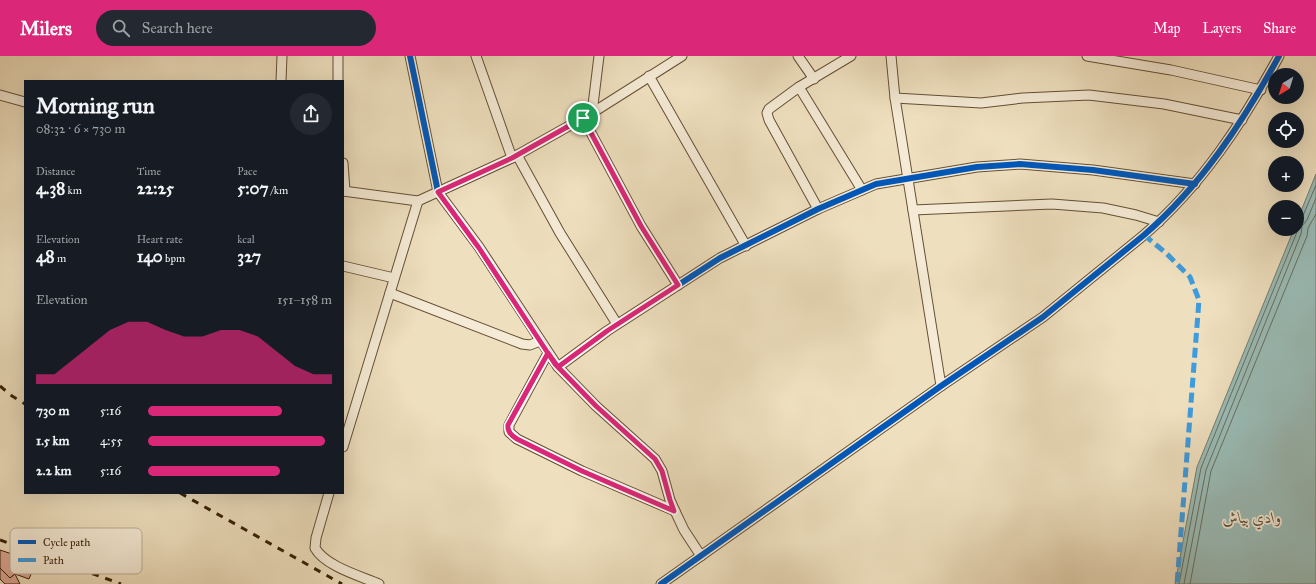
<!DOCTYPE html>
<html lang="en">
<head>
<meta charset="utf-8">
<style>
	body { margin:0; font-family:"IM FELL Great Primer",Amiri,serif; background:#242831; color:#f1f3f6; height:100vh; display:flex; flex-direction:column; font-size:15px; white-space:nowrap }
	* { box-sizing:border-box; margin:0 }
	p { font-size:13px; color:#9ea1a6 }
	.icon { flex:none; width:22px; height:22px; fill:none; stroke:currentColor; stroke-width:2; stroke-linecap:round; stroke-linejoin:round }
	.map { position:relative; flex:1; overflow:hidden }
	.sheet { position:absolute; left:24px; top:24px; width:320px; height:414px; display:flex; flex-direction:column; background:#171b24; border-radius:0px; box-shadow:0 4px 16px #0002 }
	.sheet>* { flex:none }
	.needle { width:26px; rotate:218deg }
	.buttons { position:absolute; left:1268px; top:12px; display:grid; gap:8px }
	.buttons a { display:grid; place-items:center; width:36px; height:36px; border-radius:50%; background:#171b24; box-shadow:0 4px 16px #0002; font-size:20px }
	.pin { position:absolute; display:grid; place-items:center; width:34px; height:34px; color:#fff; margin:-17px; border:2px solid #fff; border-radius:50%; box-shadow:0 1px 4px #0007 }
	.round { display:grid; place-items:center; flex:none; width:42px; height:42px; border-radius:21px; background:#242831 }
	.headline { display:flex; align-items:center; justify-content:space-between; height:68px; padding:0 12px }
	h1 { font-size:22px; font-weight:700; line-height:30px }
	.figures { display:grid; grid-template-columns:repeat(3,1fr); gap:6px; height:68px; padding:4px 12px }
	.figures div { display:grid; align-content:center }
	.figures b { font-size:17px; font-weight:700 }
	.figures small { font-size:11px; font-weight:400 }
	.figures p { font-size:11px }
	.chart { height:112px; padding:8px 12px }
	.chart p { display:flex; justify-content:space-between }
	.chart svg { width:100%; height:72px; margin-top:4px; fill:#db2777; opacity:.7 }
	ul { padding:0 12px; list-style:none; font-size:13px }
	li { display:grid; grid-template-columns:64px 48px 1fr; align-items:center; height:30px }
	li i { height:10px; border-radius:5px; background:#db2777 }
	header { display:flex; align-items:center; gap:24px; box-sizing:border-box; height:56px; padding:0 20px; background:#db2777; color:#fff }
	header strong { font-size:19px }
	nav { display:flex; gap:22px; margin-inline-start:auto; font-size:14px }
	.search { width:280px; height:36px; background:#242831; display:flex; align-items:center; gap:10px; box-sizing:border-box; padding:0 14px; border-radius:22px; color:#9ea1a6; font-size:15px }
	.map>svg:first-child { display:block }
</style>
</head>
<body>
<header>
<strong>Milers</strong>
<div class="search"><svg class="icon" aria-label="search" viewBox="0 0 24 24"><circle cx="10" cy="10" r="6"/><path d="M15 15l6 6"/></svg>Search here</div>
<nav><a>Map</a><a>Layers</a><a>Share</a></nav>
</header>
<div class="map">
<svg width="1316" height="528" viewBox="0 0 1316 528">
	<rect width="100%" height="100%" fill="#eedfbe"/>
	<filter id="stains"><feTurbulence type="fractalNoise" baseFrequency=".005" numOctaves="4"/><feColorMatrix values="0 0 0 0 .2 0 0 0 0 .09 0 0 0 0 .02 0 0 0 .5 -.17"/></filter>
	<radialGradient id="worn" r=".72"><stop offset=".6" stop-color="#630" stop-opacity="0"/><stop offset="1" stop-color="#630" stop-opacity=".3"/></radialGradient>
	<polygon fill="#9abcb7" stroke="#727d70" points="1316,118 1316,528 1175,528 1197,411 1294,173 1297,173 1297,165"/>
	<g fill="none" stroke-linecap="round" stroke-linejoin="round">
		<g stroke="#686e5e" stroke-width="1">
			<polyline points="1297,165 1302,162 1316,129"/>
			<polyline points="1179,528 1201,412 1297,176 1297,173"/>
			<polyline points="1184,528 1206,414 1301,178 1302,170 1307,164 1316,142"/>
			<polyline points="1190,528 1211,415 1307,180 1308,172 1316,158"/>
		</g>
	</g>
	<g fill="#dca896" stroke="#371f06">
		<polygon points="0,494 36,506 29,523 15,518 10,522 0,512"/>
		<polygon points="0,512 10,522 15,518 20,528 5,528 0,523"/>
	</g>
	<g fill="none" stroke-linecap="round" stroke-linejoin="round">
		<defs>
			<g id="minor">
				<polyline points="338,0 338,25"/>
				<polyline points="410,0 438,136 479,191 558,311 607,275 720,202 818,153 876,128 977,111 1020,108 1093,114 1195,128"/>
				<polyline points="476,0 512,102"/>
				<polyline points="798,0 814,23"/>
				<polyline points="891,0 895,42 941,330"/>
				<polyline points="1087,0 1171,14 1261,34"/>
				<polyline points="649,20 746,190"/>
				<polyline points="281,25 282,0"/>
				<polyline points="799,31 862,134"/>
				<polyline points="0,39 25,46"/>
				<polyline points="895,42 981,47 1023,42 1089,39 1164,48 1242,64"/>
				<polyline points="592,57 682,0"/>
				<polyline points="583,62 641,170 678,229"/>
				<polyline points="517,99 560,177 617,268"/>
				<polyline points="343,107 345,135"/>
				<polyline points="343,135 418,145 512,102 592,57 599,0"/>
				<polyline points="818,153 769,64 767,57 769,53 799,31 851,0"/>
				<polyline points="913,154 1052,148 1103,152 1136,159 1159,166"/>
				<polyline points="343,210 394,222"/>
				<polyline points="390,237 522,288 530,289 540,285"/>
				<polyline points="548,297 509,369 509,376 517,383 582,415 675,455"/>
				<polyline points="558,311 596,350 655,403 662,415 670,444 675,455 684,474 701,500"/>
				<polyline points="343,391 418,145"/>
				<path d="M329 437 316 482 315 492C325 510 360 520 379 528"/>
				<path d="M661 528 941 330 1043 261 1144 179C1201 130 1243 66 1279 0"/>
			</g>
		</defs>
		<use href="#minor" stroke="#654f34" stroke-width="11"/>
		<use href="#minor" stroke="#f4ead5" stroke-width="9"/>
		<g stroke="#371f06" stroke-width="3" stroke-dasharray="7 7" stroke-linecap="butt">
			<polyline points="0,330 12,340 25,348"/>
			<polyline points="180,437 342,528"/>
			<polyline points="0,484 121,528"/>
		</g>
		<polyline stroke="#3e9bdd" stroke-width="5" stroke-dasharray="10 5" stroke-linecap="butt" points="1144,179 1166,197 1190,221 1199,244 1177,528"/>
		<defs>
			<g id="cycleway">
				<polyline points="410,0 438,136 479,191 558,311 607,275 720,202 818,153 876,128 977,111 1020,108 1093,114 1195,128"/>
				<path d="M661 528 941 330 1043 261 1144 179C1201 130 1243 66 1279 0"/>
			</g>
		</defs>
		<use href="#cycleway" stroke="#f4ead5" stroke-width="8"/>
		<use href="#cycleway" stroke="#0057b8" stroke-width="6"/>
	</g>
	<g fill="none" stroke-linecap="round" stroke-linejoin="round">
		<defs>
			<path id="route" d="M583 62 641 170 678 229 607 275 558 311 548 297 508 369C507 376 512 380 517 383L582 415 674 455 670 444 662 415 655 403 596 350 555 308 479 192 438 136 512 102 583 62"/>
		</defs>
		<use href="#route" stroke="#fff" stroke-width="8"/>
		<use href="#route" stroke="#db2777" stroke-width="5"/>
	</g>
	<g text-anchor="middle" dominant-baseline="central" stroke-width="3.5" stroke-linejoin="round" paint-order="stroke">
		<g font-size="16" font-style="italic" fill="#554e3b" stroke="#f4ead5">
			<text x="1252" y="461">وادي بياش</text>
		</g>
	</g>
	<rect x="10" y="472" width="132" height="46" rx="6" fill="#f4ead5" stroke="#bbad97" stroke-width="1"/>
	<rect x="18" y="484" width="18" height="4" fill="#0057b8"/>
	<rect x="18" y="502" width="18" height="4" fill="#3e9bdd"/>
	<g font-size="11" fill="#371f06">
		<text x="43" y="490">Cycle path</text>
		<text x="43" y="508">Path</text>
	</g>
	<rect width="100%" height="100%" filter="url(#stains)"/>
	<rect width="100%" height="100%" fill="url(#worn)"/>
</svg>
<div class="buttons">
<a><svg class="needle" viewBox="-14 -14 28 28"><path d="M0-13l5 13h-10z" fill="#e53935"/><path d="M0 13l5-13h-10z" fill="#9ea1a6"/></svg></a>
<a><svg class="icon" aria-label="locate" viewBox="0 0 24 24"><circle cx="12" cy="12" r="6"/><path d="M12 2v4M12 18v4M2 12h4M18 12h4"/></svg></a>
<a>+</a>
<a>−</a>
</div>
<div class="pin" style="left:583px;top:62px;background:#1e9e55"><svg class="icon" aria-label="arrive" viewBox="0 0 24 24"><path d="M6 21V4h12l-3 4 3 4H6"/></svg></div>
<section class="sheet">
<div class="headline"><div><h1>Morning run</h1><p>08:32 · 6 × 730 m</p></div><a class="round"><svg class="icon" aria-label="share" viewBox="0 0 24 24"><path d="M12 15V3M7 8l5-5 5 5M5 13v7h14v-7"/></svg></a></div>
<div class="figures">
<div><p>Distance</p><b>4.38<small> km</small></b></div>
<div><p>Time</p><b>22:25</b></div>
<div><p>Pace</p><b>5:07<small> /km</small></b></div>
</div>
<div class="figures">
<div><p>Elevation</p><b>48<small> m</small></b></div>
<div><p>Heart rate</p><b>140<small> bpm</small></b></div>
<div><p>kcal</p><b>327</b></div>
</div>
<div class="chart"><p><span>Elevation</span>151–158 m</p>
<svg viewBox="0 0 160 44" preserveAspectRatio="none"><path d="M0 44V38L10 38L20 29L30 20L40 11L50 6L60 6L70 11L80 15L90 15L100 11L110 11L120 15L130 24L140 33L150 38L160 38V44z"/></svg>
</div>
<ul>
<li><b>730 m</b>5:16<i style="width:73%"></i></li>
<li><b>1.5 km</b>4:55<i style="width:96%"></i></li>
<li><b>2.2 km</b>5:16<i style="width:72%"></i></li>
</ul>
</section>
</div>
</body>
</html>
